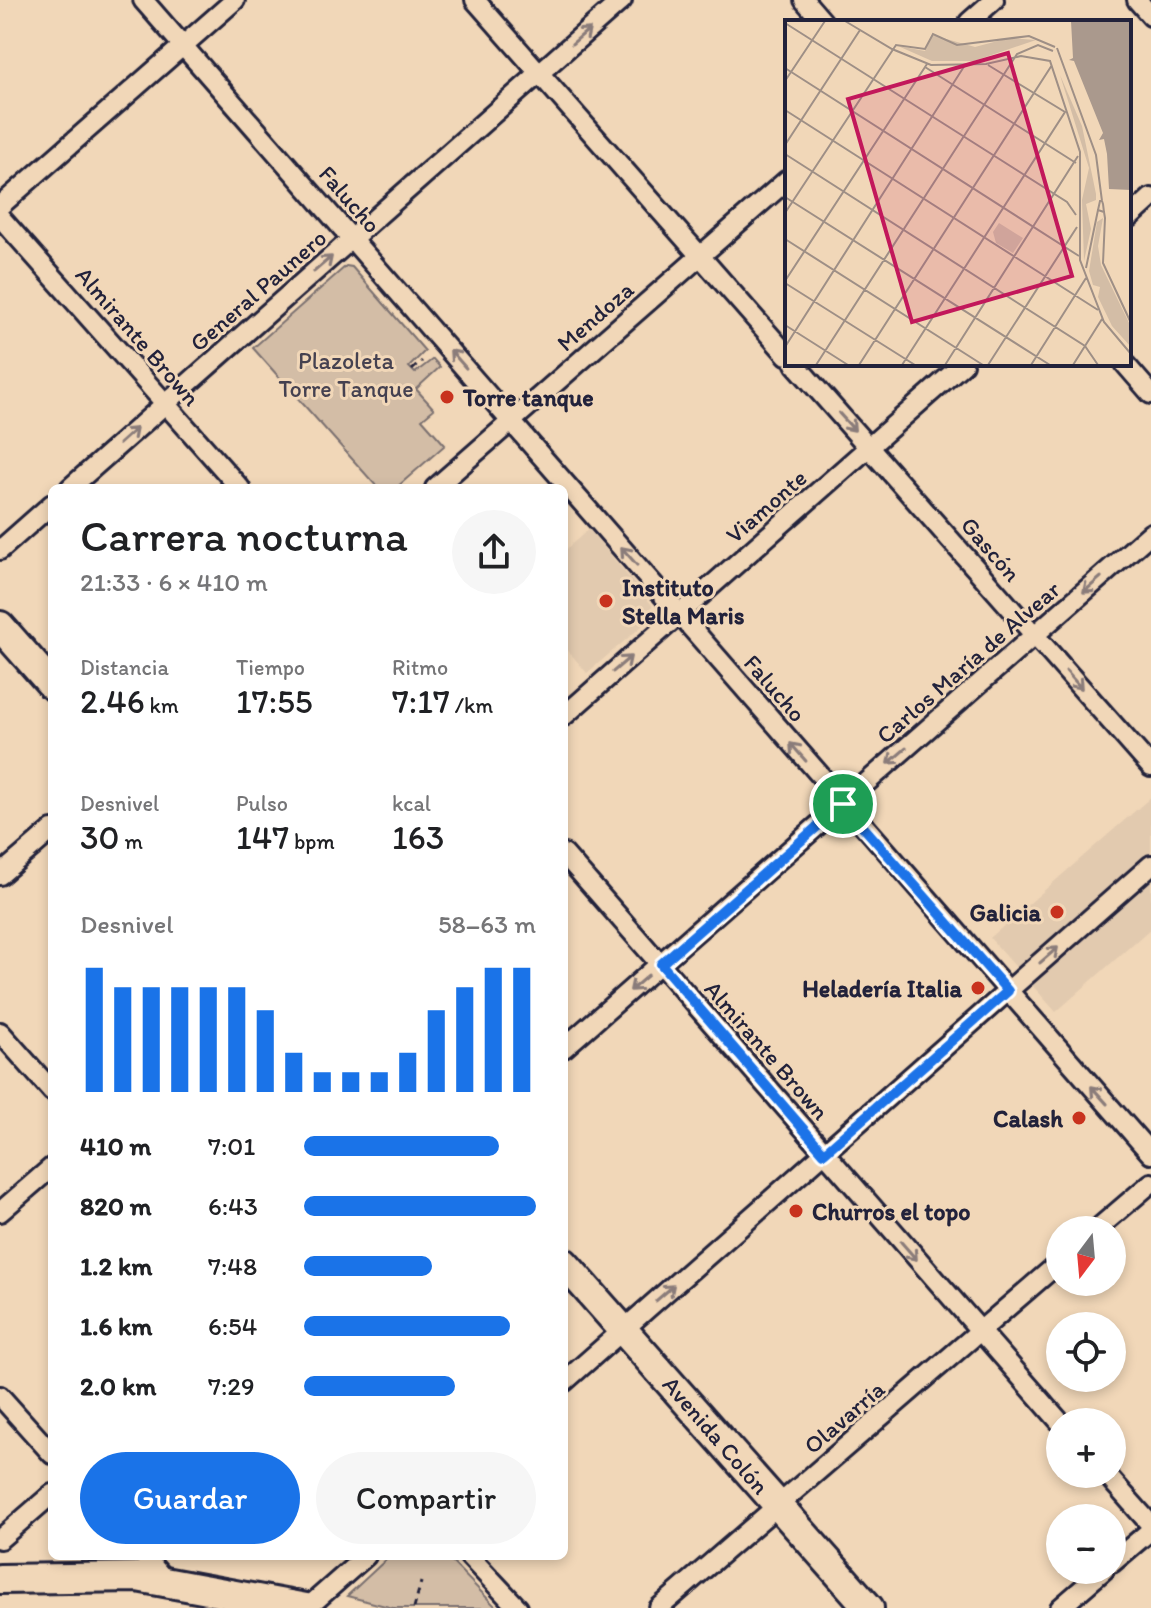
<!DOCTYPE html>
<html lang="es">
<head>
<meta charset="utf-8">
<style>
	body { margin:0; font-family:Itim,sans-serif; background:#f6f6f6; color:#202124; height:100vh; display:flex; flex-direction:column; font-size:30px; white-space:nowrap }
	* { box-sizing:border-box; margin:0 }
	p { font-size:26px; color:#757577 }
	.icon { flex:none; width:44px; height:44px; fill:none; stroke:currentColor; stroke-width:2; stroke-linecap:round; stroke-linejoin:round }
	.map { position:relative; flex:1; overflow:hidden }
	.details { position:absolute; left:48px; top:484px; width:520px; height:1076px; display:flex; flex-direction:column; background:#fff; border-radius:12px; box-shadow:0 4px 12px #0003 }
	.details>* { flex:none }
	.needle { width:52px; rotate:196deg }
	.tools { position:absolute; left:1046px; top:1216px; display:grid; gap:16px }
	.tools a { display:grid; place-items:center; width:80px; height:80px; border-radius:50%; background:#fff; box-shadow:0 4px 12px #0003; font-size:40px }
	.pin { position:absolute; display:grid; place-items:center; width:68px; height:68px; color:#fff; margin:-34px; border:4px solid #fff; border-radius:50%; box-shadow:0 2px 8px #0007 }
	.round { display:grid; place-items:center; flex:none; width:84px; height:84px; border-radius:42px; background:#f6f6f6 }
	.overview { display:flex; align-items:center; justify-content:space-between; height:136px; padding:0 32px }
	h1 { font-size:44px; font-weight:600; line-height:60px }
	.stats { display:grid; grid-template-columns:repeat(3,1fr); gap:12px; height:136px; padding:8px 32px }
	.stats div { display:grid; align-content:center }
	.stats b { font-size:34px; font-weight:600 }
	.stats small { font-size:22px; font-weight:400 }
	.stats p { font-size:22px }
	.chart { height:224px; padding:16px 32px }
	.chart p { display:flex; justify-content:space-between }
	.chart svg { width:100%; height:144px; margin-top:8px; stroke:#1a73e8; stroke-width:6 }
	.button { display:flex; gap:16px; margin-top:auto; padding:16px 32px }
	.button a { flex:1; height:92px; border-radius:48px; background:#1a73e8; color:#fff; font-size:32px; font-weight:600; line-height:92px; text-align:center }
	.button a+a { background:#f6f6f6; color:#202124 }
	ul { padding:0 32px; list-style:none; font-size:26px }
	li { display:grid; grid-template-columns:128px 96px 1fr; align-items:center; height:60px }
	li i { height:20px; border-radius:10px; background:#1a73e8 }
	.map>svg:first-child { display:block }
</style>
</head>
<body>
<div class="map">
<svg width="1151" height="1608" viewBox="0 0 1151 1608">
	<rect width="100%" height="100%" fill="#f1d7b8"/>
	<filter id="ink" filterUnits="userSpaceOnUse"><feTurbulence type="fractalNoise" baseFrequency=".0125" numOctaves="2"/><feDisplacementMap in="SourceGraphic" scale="16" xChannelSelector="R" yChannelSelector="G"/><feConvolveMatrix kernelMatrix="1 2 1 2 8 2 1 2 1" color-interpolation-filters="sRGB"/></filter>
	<g filter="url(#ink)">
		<g fill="#e2caaf">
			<polygon points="589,529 652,605 652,614 642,626 587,673 564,646 564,551"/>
			<polygon points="1151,797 1151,928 1056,1012 990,938"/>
		</g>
		<g fill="#d3bda6" stroke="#7a7070" stroke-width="2">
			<polygon points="346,266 352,267 425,351 409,367 415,373 433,359 440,367 416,389 434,409 422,419 445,445 396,488 378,488 253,348"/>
			<polygon points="390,1556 446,1556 497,1608 393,1608 347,1596"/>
		</g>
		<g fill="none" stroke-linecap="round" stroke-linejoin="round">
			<defs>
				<g id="minor">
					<polyline points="143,0 1151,1154"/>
					<polyline points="475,0 787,355"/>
					<polyline points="804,0 823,22"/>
					<polyline points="1137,0 1151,16"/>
					<polyline points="969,22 994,0"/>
					<polyline points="0,206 235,0"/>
					<polyline points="0,217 240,488"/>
					<polyline points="1129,218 1151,198"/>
					<polyline points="795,364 1151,767"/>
					<polyline points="1125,364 1151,394"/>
					<polyline points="70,488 622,0"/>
					<polyline points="435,488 787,180"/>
					<polyline points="0,550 52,504"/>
					<polyline points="564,716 963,364"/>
					<polyline points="564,854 1060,1422"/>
					<polyline points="0,875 52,830"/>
					<polyline points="0,1032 52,1091"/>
					<polyline points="564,1048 1151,533"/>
					<polyline points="0,1212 52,1167"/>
					<polyline points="1096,1230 1151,1183"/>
					<polyline points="564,1382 1151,865"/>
					<polyline points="0,1396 52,1454"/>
					<polyline points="1106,1474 1151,1525"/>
					<polyline points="0,1539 52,1494"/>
					<polyline points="144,1556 165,1580"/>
					<polyline points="469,1556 518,1608"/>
					<polyline points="1112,1563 1151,1530"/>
					<polyline points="307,1608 366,1556"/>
					<polyline points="659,1608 1060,1262"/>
					<polyline points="1060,1608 1104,1570"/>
				</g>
				<g id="primary">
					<polyline points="0,626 52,685"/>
					<polyline points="564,1263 869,1608"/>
					<polyline points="0,1579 137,1577 306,1608"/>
				</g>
			</defs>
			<use href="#minor" stroke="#22223b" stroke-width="24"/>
			<use href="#primary" stroke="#22223b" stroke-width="34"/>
			<g stroke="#22223b" stroke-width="3" stroke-dasharray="6 6" stroke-linecap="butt">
				<polyline points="412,370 422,361"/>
				<polyline points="414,1608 421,1582"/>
			</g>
			<use href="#minor" stroke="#f1d7b8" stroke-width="18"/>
			<use href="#primary" stroke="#f1d7b8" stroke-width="28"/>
		</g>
		<defs><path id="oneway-shaft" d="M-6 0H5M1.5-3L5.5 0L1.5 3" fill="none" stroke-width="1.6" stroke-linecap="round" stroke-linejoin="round" transform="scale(2)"/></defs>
		<g stroke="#8a7c7a">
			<use href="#oneway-shaft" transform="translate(581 36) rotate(-41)"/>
			<use href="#oneway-shaft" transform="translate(323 264) rotate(-41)"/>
			<use href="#oneway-shaft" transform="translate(458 359) rotate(-131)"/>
			<use href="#oneway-shaft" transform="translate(847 422) rotate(48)"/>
			<use href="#oneway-shaft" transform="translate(128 436) rotate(-42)"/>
			<use href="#oneway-shaft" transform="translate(629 556) rotate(-131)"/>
			<use href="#oneway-shaft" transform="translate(1092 585) rotate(139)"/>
			<use href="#oneway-shaft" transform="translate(622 664) rotate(-41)"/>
			<use href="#oneway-shaft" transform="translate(1074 680) rotate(49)"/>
			<use href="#oneway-shaft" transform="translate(798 752) rotate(-131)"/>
			<use href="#oneway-shaft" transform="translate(897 756) rotate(139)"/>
			<use href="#oneway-shaft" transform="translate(1049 955) rotate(-41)"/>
			<use href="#oneway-shaft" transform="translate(639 983) rotate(139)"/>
			<use href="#oneway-shaft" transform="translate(1099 1095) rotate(-132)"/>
			<use href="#oneway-shaft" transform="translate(909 1251) rotate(49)"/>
			<use href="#oneway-shaft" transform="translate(665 1293) rotate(-41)"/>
		</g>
	</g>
	<g fill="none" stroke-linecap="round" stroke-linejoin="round" filter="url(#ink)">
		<defs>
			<polygon id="route" points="843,804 1008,991 824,1153 661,964"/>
		</defs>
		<use href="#route" stroke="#fff" stroke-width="16"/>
		<use href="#route" stroke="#1a73e8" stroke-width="10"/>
	</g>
	<g fill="#c8321e" stroke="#f1d7b8" stroke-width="3">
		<circle cx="447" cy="397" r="8"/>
		<circle cx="606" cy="601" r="8"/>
		<circle cx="1057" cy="912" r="8"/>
		<circle cx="978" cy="988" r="8"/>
		<circle cx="1079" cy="1118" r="8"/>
		<circle cx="796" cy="1211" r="8"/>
	</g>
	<g text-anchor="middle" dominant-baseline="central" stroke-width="6" stroke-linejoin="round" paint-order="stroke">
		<g font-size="24" fill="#22223b" stroke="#f1d7b8">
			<text transform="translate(350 199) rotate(49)">Falucho</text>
			<text transform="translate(258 290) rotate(-41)">General Paunero</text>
			<text transform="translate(595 316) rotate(-41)">Mendoza</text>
			<text transform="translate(138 336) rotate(49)">Almirante Brown</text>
			<text transform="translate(766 506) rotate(-41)">Viamonte</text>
			<text transform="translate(991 549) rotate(49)">Gascón</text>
			<text transform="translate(968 662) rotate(-41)">Carlos María de Alvear</text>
			<text transform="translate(775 688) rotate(49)">Falucho</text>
			<text transform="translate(767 1050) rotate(49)">Almirante Brown</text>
			<text transform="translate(844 1417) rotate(-41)">Olavarría</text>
			<text transform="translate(716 1435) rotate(49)">Avenida Colón</text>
		</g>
		<g font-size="24" fill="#454150" stroke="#f1d7b8">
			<text x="346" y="360">Plazoleta<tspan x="346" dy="28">Torre Tanque</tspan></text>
		</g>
		<g font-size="24" font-weight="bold" fill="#22223b" stroke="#f1d7b8" text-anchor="start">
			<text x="463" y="397">Torre tanque</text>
			<text x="622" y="587">Instituto<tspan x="622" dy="28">Stella Maris</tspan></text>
			<text x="1041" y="912" text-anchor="end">Galicia</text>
			<text x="962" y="988" text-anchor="end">Heladería Italia</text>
			<text x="1063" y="1118" text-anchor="end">Calash</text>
			<text x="812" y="1211">Churros el topo</text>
		</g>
	</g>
	<g transform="translate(785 20)">
		<rect width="346" height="346" fill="#f1d7b8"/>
		<path d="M147 15 190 27 224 18 251 20 189 41H147L113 26 140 31ZM275 55 297 106 311 174V180L301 184 306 209 299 241 297 180 304 148ZM318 198 313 226 316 245 346 307V327L327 306 313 277 315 267 308 265 304 251 312 202ZM214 203 238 218 228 233 211 223 208 212Z" fill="#d3bda6"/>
		<path d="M286 1H346V170L324 169 322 134 319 119 314 120 318 113 289 41 284 40 288 38Z" fill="#aa998d"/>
		<path fill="none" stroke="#9e8f86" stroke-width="2" d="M60 1 107 29 146 45 201 44 236 36 265 41 295 132V240L319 302 346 334M0 3 282 182 291 195M272 28 311 135 317 181M140 47 291 143M0 48 294 236M0 61 40 1M0 90 313 290M0 125 75 10M0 134 300 326 313 345M0 177 265 345M319 192 313 190 315 181H317L318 184 319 192 320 198 318 243 346 303M0 193 111 25 140 29 148 14 172 25 244 16 270 27M0 219 198 345M301 248 313 190M0 261 142 44M0 263 130 345M0 305 63 345M0 327 180 45M31 345 232 34 253 25 268 31M74 345 267 45M117 345 280 92 203 45M160 345 293 136M203 345 292 207M246 345 301 258M288 345 317 299"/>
		<path fill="#c2185b" fill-opacity="0.15" stroke="#c2185b" stroke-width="4" d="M223 33 287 256 127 302 63 79Z"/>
		<rect width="346" height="346" fill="none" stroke="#22223b" stroke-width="4"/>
	</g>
</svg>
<div class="tools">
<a><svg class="needle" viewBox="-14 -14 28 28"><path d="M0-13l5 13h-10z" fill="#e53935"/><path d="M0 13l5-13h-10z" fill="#757577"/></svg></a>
<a><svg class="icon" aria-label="locate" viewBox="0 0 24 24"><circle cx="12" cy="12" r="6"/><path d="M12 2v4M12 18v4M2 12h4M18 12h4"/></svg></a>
<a>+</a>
<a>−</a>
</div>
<div class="pin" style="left:843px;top:804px;background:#1e9e55"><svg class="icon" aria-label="arrive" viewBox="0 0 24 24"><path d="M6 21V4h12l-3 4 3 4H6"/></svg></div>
<section class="details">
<div class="overview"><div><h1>Carrera nocturna</h1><p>21:33 · 6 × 410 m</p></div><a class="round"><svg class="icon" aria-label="share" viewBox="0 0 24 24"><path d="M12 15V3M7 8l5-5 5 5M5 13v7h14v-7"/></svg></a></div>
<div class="stats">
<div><p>Distancia</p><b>2.46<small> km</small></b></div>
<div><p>Tiempo</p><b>17:55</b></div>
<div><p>Ritmo</p><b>7:17<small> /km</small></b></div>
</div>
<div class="stats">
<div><p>Desnivel</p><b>30<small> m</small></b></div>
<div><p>Pulso</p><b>147<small> bpm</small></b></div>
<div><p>kcal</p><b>163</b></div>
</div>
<div class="chart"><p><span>Desnivel</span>58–63 m</p>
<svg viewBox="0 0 160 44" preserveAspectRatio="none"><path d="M5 44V6M15 44V12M25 44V12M35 44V12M45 44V12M55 44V12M65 44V19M75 44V32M85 44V38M95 44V38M105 44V38M115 44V32M125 44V19M135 44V12M145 44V6M155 44V6"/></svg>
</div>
<ul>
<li><b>410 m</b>7:01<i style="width:84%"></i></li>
<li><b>820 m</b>6:43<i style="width:100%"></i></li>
<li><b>1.2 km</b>7:48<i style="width:55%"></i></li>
<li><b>1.6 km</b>6:54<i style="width:89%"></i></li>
<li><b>2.0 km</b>7:29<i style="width:65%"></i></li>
</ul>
<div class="button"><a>Guardar</a><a>Compartir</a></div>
</section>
</div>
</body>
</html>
